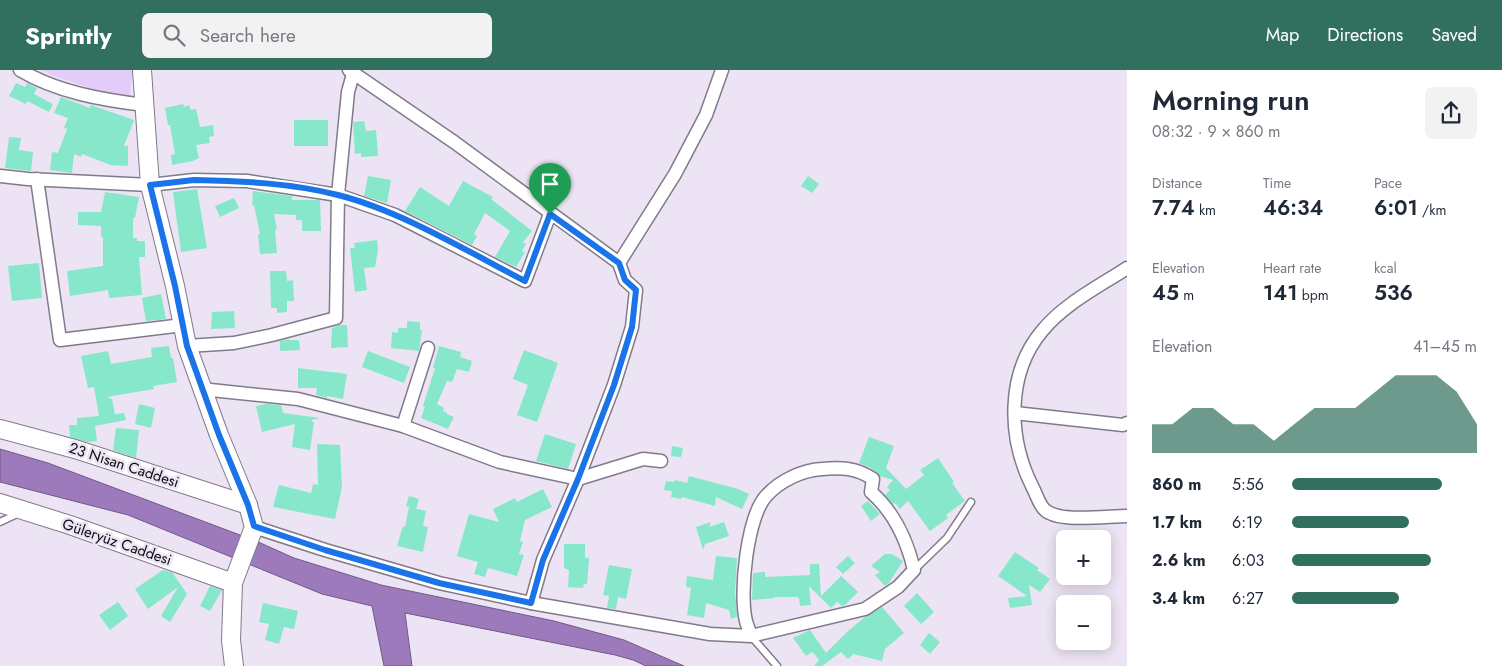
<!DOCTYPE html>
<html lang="en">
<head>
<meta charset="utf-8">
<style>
	body { margin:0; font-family:Jost,sans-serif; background:#f2f2f3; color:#1f2937; height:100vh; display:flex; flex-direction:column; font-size:19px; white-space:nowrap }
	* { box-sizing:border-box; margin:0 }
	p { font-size:16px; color:#747a83 }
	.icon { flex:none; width:28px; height:28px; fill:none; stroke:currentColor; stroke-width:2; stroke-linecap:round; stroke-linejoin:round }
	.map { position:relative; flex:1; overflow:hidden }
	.details { display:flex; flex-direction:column; background:#fff; width:375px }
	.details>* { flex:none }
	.fabs { position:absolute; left:1056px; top:460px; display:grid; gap:10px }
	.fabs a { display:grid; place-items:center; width:55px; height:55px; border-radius:8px; background:#fff; box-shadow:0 2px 12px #0003; font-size:25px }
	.pin { position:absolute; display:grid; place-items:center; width:42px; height:42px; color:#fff; margin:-51px -21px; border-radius:50% 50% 50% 0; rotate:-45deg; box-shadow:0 0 5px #0007 }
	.pin .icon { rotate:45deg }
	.round { display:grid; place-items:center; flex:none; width:52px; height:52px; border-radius:8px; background:#f2f2f3 }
	.headline { display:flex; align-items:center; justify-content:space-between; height:85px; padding:0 25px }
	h1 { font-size:28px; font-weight:600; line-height:38px }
	.stats { display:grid; grid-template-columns:repeat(3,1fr); gap:8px; height:85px; padding:5px 25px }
	.stats div { display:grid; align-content:center }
	.stats b { font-size:21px; font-weight:600 }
	.stats small { font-size:14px; font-weight:400 }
	.stats p { font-size:14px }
	.chart { height:140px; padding:10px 25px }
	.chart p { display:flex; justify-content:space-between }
	.chart svg { width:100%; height:90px; margin-top:5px; fill:#31705e; opacity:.7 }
	ul { padding:0 25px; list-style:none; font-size:16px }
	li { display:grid; grid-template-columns:80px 60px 1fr; align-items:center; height:38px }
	li i { height:12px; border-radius:6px; background:#31705e }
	header { display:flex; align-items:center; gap:30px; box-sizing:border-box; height:70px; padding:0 25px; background:#31705e; color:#fff }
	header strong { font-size:24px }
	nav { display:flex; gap:28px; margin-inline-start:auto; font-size:18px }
	.search { width:350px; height:45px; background:#f2f2f3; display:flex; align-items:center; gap:12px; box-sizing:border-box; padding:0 18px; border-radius:8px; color:#747a83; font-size:19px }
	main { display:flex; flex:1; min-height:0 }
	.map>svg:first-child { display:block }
</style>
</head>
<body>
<header>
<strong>Sprintly</strong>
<div class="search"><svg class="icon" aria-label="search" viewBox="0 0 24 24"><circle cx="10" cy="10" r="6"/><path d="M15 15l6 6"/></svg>Search here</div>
<nav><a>Map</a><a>Directions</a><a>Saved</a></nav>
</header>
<main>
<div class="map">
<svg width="1127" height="596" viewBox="0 0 1127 596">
	<rect width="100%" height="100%" fill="#ece4f4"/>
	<polygon fill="#e3ccfa" points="43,0 133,0 129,31 54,6"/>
	<polygon fill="#9c7abb" stroke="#715988" points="0,379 48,393 256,471 294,488 381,515 554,551 624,570 684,596 646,596 633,590 615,585 405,543 412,596 384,596 372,536 322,524 128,445 0,412"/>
	<g fill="#87e7ca">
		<polygon points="16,13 25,17 27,13 37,18 34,24 53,34 49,42 27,31 26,34 9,26"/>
		<polygon points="61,27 90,38 91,35 134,50 124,76 128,76 128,96 111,95 82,84 81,87 74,84 72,103 50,100 52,82 58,83 67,59 64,58 68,48 54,43"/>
		<polygon points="183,34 184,37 189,35 191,40 196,39 200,57 213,55 214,66 209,67 210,73 196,75 199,88 193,91 172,95 171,85 175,84 170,55 168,55 165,38"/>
		<rect x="294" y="50" width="34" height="26"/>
		<polygon points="364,51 366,61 376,60 378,86 361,87 361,83 355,84 353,52"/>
		<polygon points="9,67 21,68 19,80 33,82 31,101 5,98"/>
		<polygon points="368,106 391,110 387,133 364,126"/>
		<polygon points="808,106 819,114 812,123 801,116"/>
		<polygon points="463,111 493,127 491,129 532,161 523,172 526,174 522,181 525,182 516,197 495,187 510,161 485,143 474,164 477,166 472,175 405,141 420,117 449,136"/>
		<polygon points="197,119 207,178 181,182 173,122"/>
		<polygon points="253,121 292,126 292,130 320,130 321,161 302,161 302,150 296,150 296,145 274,144 277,159 275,160 277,183 260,184 258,164 260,164 254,135 252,136"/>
		<polygon points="105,122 139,127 135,148 133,148 133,168 137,168 137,171 145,171 145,187 139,187 142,225 109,228 108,220 70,226 67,201 103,196 103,167 101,167 101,156 78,155 78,142 101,142"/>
		<polygon points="234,128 239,138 220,147 215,136"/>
		<polygon points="377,170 378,180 375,197 364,198 367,220 355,222 350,178 355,178 354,173"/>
		<polygon points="39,193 42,228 12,231 8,196"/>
		<polygon points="270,201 286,201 287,211 293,210 294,231 287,231 287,242 277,243 277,238 271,238"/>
		<polygon points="161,224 166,249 146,251 142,228"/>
		<polygon points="234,241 235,258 211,259 212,242"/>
		<polygon points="407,251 420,252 420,260 422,260 419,281 391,278 392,262 398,263 398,258 407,258"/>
		<polygon points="339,255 347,255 348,277 331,278 332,258"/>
		<polygon points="289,269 289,270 299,270 300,280 280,281 280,271"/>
		<polygon points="169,276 171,288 173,288 177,312 153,316 154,319 107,327 112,329 115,344 124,343 126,350 95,356 97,371 87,372 70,367 69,355 77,355 77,348 99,346 94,317 88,318 81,286 108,281 111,294 152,287 151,278"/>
		<polygon points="439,276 461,282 460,287 472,291 469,302 457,299 452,312 447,311 437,334 444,338 443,341 447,343 447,344 454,347 448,359 421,348 425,337 423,336 435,298 433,298"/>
		<polygon points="524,280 558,293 537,352 517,345 528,315 513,309"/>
		<polygon points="368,281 410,297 404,313 362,297"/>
		<polygon points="298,298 347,304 343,329 327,326 327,328 316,325 317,318 298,318"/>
		<polygon points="139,334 155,338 151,358 135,354"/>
		<polygon points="266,334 281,335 283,343 320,348 312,350 312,352 314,352 310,380 292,377 295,354 262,362 256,336"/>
		<polygon points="116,358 139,360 136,388 113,380"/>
		<polygon points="545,364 576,374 568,399 536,391"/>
		<polygon points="869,367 894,376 886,398 906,419 924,405 920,400 938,388 954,412 952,413 965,431 946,445 948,448 930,461 908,431 900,439 895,433 893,434 885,425 890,420 887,417 893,410 880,406 871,398 859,393"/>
		<polygon points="317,374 340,375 342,417 335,449 273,437 279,415 311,423 313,414 318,415"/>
		<polygon points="672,376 683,378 681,387 671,386"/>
		<polygon points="689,406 738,419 749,424 742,439 716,427 715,436 682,427 681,429 671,427 672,421 664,420 666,411 674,412 675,410 687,413"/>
		<polygon points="543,419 552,437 525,450 520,471 523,472 519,484 524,485 517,506 488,498 485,507 474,504 478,492 457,486 469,444 499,452 493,439 515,428 517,432"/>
		<polygon points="409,426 419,429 416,439 406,436"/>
		<polygon points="868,431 880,444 871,451 861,436"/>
		<polygon points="409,437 426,441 423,456 428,457 423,482 397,476 403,456 405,457"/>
		<polygon points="711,452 709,457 724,452 729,466 705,474 703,480 696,457"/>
		<polygon points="564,474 585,474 585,488 589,488 587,514 584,514 583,518 568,517 569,500 564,498"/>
		<polygon points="1015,482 1039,498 1037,500 1050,509 1040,522 1029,515 1032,535 1010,538 1008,528 1027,526 998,506"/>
		<polygon points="885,484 892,484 903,491 889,513 885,516 875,505 880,502 871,496"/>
		<polygon points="716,486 737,488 735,522 737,547 731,549 729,540 706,533 704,548 687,545 691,518 686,517 687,506 713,510"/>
		<polygon points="848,486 855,493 843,504 836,497"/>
		<polygon points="810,494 819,494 821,526 841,506 858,522 845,535 842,536 837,532 831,538 809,516 811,535 800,536 799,528 797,527 774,527 775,528 752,530 753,503 765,502 765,507 810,505"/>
		<polygon points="609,495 632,499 626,529 618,527 616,539 607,538 609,526 603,525"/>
		<polygon points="163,500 172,502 187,524 170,552 161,546 178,517 148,539 135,519"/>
		<polygon points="210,516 222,520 210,541 200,536"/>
		<polygon points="917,523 934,542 921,554 904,536"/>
		<polygon points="118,532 128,546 110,560 99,545"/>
		<polygon points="263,533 298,541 294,559 284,557 279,574 265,570 269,554 259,552"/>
		<polygon points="882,537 904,563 885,579 882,591 853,584 848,589 841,582 822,596 814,596 819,590 816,586 812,582 806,586 793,568 810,560 826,583 847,562 865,547"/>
		<polygon points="929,563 940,572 930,584 920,575"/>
	</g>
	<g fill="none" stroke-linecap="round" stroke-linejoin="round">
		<defs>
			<g id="lane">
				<polyline points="0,452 19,443"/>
				<polyline points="914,500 947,468 971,432"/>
				<polyline points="751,566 777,596"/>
			</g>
			<g id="street">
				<path d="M20 0C57 22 102 30 145 35"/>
				<polyline points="349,0 454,72 619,193 625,210 636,220 632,257 614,315 578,409 543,490 531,533"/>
				<polyline points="0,106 28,109 150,115 194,110 247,111 338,125 395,145 525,211 550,144"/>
				<polyline points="37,109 60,270 183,255"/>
				<polyline points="619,193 675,104 706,45 722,0"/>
				<path d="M1127 198C1098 217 1064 234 1042 261 1006 304 1008 368 1032 416 1036 423 1039 435 1045 440 1059 453 1107 446 1127 446"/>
				<polyline points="187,276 234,273 272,265 336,248 338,125 348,22 353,4"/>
				<polyline points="201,319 298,329 403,356 500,392 578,409 643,389 661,391"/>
				<polyline points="1015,343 1123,355 1127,353"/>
				<polyline points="403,356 428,278"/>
				<path d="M254 457 325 480 439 513 531 533 710 564 751 566 865 539 898 517 914 500C907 470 895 443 871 422L873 409C857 398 841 397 822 399 803 400 781 410 767 425 747 445 739 524 746 551 747 556 750 561 751 566"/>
			</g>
			<g id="secondary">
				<polyline points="142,0 150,115 175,216 187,276 219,365 248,435 254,457 233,513 231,570 234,596"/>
				<polyline points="0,359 75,379 248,435"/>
				<polyline points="0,433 70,455 233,513"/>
			</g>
		</defs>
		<use href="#lane" stroke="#817a88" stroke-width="9"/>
		<use href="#street" stroke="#817a88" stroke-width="15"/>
		<use href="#secondary" stroke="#817a88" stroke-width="20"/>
		<use href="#lane" stroke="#fff" stroke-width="6"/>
		<use href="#street" stroke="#fff" stroke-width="12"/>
		<use href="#secondary" stroke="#fff" stroke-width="18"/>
	</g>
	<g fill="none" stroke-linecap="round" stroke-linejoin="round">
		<defs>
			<path id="route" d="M194 110C242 111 291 113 338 125 401 141 467 181 525 211L550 144 619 193 625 210 636 220 632 257 614 315 578 409 543 490 531 533 439 513 325 480 254 456 248 435 219 365 187 276 175 216 150 115Z"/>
		</defs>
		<use href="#route" stroke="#fff" stroke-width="10"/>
		<use href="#route" stroke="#1a73e8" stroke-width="6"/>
	</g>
	<g text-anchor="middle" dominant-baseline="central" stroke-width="5" stroke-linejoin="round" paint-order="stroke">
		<g font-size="15" fill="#0d0b10" stroke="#ece4f4">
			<text transform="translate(124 395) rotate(18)">23 Nisan Caddesi</text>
			<text transform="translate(117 472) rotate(19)">Güleryüz Caddesi</text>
		</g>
	</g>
</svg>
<div class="fabs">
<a>+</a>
<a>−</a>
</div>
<div class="pin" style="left:550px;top:144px;background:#1e9e55"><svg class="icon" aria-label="arrive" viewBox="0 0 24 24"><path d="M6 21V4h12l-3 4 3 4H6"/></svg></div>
</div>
<section class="details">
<div class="headline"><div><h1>Morning run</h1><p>08:32 · 9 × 860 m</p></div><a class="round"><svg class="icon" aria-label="share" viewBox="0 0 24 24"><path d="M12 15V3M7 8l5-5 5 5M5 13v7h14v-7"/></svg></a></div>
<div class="stats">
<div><p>Distance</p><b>7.74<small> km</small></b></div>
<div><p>Time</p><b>46:34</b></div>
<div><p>Pace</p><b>6:01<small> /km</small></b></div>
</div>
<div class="stats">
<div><p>Elevation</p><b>45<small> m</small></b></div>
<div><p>Heart rate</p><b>141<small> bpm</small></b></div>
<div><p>kcal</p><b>536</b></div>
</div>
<div class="chart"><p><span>Elevation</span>41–45 m</p>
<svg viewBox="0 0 160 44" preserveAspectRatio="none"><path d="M0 44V30L10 30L20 22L30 22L40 30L50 30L60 38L70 30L80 22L90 22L100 22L110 14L120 6L130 6L140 6L150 14L160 30V44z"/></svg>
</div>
<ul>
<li><b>860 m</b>5:56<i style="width:81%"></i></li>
<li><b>1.7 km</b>6:19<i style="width:63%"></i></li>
<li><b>2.6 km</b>6:03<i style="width:75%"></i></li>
<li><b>3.4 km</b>6:27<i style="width:58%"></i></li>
</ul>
</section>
</main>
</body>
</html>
